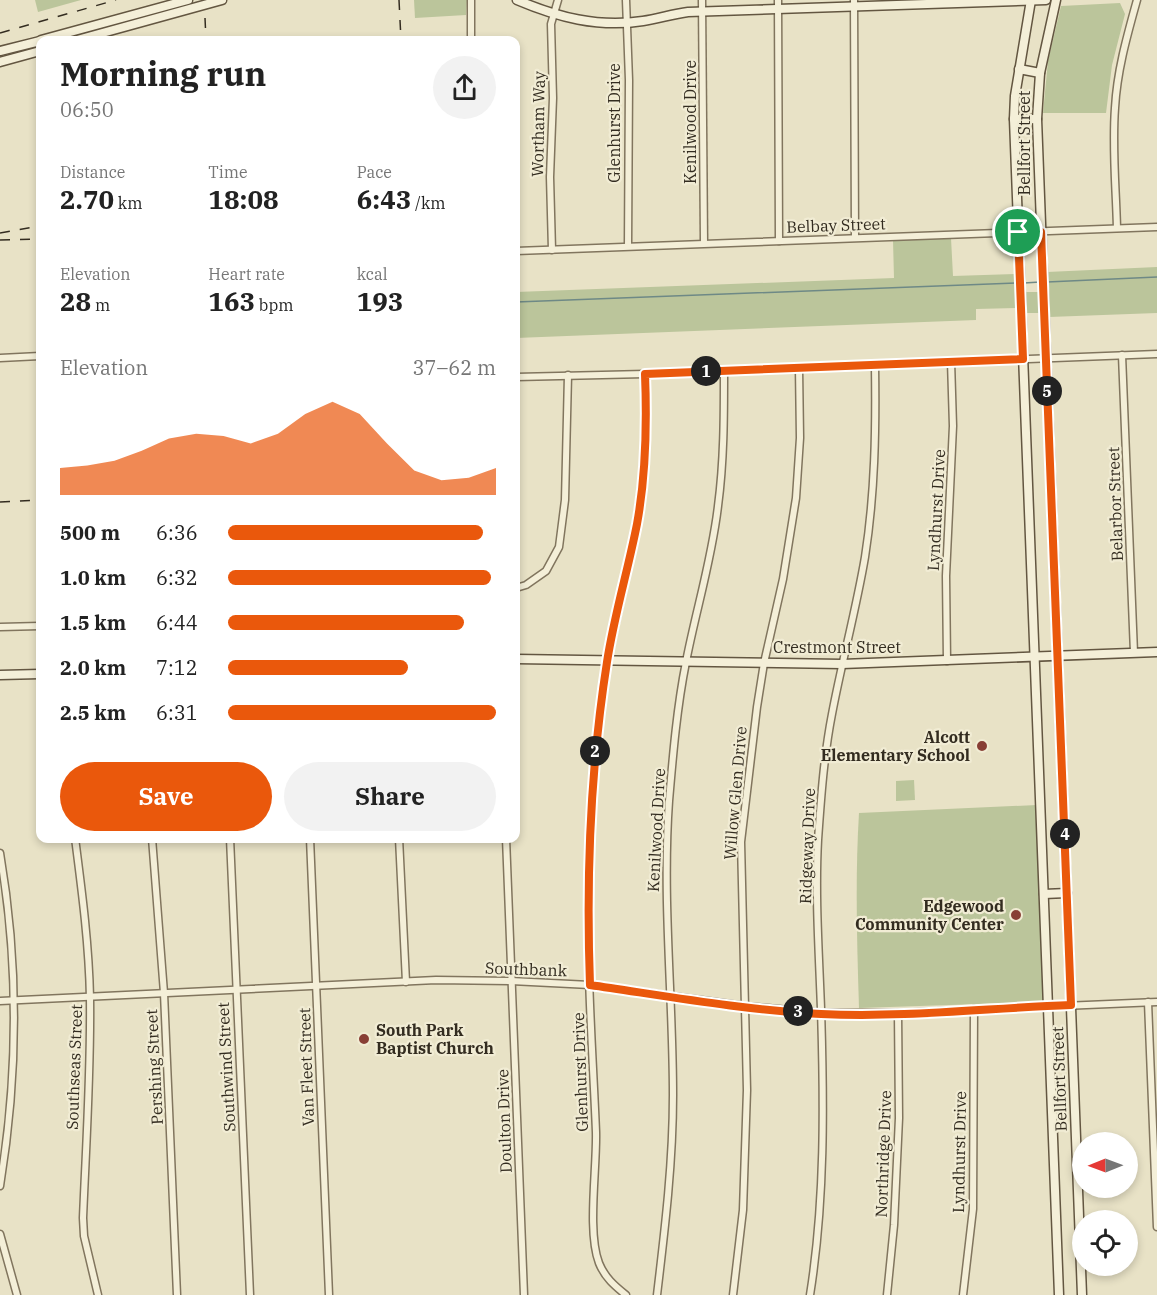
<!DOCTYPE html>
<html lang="en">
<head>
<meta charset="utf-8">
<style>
	body { margin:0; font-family:"IBM Plex Serif",serif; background:#f2f2f2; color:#222; height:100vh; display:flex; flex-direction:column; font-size:22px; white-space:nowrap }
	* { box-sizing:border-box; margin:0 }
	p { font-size:20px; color:#767676 }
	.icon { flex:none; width:33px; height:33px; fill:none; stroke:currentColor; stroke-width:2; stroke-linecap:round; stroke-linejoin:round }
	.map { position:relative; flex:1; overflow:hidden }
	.drawer { position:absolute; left:36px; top:36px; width:484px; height:807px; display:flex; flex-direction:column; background:#fff; border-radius:12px; box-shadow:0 3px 9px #0003 }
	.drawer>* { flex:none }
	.needle { width:39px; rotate:269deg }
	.tools { position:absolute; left:1072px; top:1132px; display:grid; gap:12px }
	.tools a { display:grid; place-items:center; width:66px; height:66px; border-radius:50%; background:#fff; box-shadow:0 3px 9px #0003; font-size:30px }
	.pin { position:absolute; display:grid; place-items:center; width:51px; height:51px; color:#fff; margin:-26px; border:3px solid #fff; border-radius:50%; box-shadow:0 2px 6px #0007 }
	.km { position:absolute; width:30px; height:30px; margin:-15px; border-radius:50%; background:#222; color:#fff; font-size:16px; line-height:30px; text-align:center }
	.round { display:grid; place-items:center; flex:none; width:63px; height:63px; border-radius:32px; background:#f2f2f2 }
	.head { display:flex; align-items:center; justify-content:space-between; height:102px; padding:0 24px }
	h1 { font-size:33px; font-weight:700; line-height:45px }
	.figures { display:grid; grid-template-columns:repeat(3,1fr); gap:9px; height:102px; padding:6px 24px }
	.figures div { display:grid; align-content:center }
	.figures b { font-size:26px; font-weight:700 }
	.figures small { font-size:16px; font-weight:400 }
	.figures p { font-size:16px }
	.chart { height:168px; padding:12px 24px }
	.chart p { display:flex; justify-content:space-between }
	.chart svg { width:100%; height:108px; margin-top:6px; fill:#ea580c; opacity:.7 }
	.button { display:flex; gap:12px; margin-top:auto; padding:12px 24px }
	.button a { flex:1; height:69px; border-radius:36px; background:#ea580c; color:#fff; font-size:24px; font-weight:700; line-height:69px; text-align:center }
	.button a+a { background:#f2f2f2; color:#222 }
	ul { padding:0 24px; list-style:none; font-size:20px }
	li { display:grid; grid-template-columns:96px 72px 1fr; align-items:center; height:45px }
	li i { height:15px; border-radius:8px; background:#ea580c }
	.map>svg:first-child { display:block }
</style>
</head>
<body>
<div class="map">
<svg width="1157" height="1295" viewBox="0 0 1157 1295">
	<rect width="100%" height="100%" fill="#e8e2c6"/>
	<g fill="#bbc59b">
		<polygon points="35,0 81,0 38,12"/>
		<polygon points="414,0 467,0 466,15 415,18"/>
		<polygon points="1120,3 1125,14 1112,65 1106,113 1043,113 1048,61 1061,6"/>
		<polygon points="951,238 953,276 1015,274 1016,308 976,309 976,320 516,338 516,292 894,278 893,240"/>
		<polygon points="1157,267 1157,313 1049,317 1047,272"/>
		<polygon points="1023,292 1040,292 1041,313 1024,313"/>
		<polygon points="914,780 915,800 896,801 896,781"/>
		<path d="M1037 805 1043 1000 1040 1002 859 1008C857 943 855 878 859 813Z"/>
	</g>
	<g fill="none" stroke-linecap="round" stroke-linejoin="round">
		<g stroke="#6e8986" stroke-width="1.5">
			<polyline points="1047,282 1157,277"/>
			<polyline points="1024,283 1040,282"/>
			<polyline points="516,302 1016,283"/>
		</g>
		<defs>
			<g id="street">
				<polyline points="626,0 629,80 628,246"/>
				<polyline points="702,0 704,243"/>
				<polyline points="778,0 779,241"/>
				<polyline points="854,0 855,237"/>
				<polyline points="471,40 471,0"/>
				<path d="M1117 228C1116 188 1112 148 1115 108 1117 71 1127 36 1137 0"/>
				<polyline points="552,250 550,177 553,98 551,24 558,0"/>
				<polyline points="516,251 1157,227"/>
				<polyline points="1122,355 1134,653"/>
				<polyline points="0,358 40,356"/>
				<polyline points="516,377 645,374 1157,354"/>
				<polyline points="516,588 526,585 546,571 559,547 565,500 568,375"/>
				<polyline points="0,627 40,626"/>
				<polyline points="947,661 946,576 953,426 951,361"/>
				<path d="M75 838C82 892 89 945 90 998 91 1071 86 1145 83 1218L84 1236 98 1295"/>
				<polyline points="152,838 164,993 177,1295"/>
				<polyline points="230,838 250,1295"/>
				<polyline points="310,838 329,1295"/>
				<polyline points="399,838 406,982"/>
				<polyline points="506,838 524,1295"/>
				<path d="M0 853C19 964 18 1076 0 1186"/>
				<polyline points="0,1001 436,980 511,981 590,985 745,1006 821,1013 901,1013 1157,1002"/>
				<polyline points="1148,1002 1157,1227"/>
				<polyline points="0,1234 17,1295"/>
				<path d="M626 1295C615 1286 605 1278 599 1263 587 1232 597 1168 596 1132 593 1057 587 981 588 906 588 840 592 775 600 709 607 645 627 583 637 519 645 471 647 423 645 374"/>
				<path d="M657 1295C665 1228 673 1162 673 1095 673 996 662 900 669 801 673 754 677 707 686 662 696 610 712 559 718 506 724 461 724 416 724 371"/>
				<polyline points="733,1295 743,1210 747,1090 741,842 757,707 764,663 783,579 796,498 800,438 799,368"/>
				<path d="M810 1295C825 1201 824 1104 821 1009 819 953 815 896 818 840 821 797 824 755 832 714 842 661 856 610 865 557 875 493 876 429 875 365"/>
				<polyline points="887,1295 894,1225 899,1118 898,1013"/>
				<polyline points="963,1295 973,1209 974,1009"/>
			</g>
			<g id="secondary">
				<path d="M517 0C557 17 598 28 643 21 658 19 672 14 688 12L1046 0"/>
				<polyline points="1031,0 1015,96 1014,119 1059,1295"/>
				<polyline points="1056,0 1040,73 1037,119 1082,1295"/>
				<polyline points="41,40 188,0"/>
				<polyline points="77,40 222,0"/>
				<polyline points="0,51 40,41"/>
				<polyline points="0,62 40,51"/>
				<polyline points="1019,69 1040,73"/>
				<polyline points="1014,119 1037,119"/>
				<polyline points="516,659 842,664 1157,652"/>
				<polyline points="0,675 40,674"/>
				<polyline points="1044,894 1067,893"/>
			</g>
		</defs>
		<use href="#street" stroke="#81755e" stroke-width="9"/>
		<use href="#secondary" stroke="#635641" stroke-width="11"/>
		<use href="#street" stroke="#f4efd8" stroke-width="6"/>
		<use href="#secondary" stroke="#f4efd8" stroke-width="8"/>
		<g stroke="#332c20" stroke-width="1.5" stroke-dasharray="10 10" stroke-linecap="butt">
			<polyline points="399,0 401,40"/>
			<polyline points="205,18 206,40"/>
			<polyline points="0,33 116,0"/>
			<polyline points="0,233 40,226"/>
			<polyline points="0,240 40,239"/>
			<polyline points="0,502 40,500"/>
		</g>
	</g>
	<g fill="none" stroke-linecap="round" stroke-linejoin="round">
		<defs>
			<path id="route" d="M1018 232H1041L1071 1005C988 1008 904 1018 821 1014 744 1010 666 996 590 985 586 877 590 770 607 662 614 616 628 570 637 524 646 475 647 424 645 374L1023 359Z"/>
		</defs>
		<use href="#route" stroke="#fff" stroke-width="12"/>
		<use href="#route" stroke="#ea580c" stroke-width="8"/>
	</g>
	<g fill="#883f35" stroke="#f1ecd4" stroke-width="2">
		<circle cx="982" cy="746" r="6"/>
		<circle cx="1016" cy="915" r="6"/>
		<circle cx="364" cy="1039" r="6"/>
	</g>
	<g text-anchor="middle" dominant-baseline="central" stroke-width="4.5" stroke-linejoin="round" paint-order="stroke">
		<g font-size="16" fill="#332c20" stroke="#f1ecd4">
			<text transform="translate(690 122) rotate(-90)">Kenilwood Drive</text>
			<text transform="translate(614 123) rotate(-90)">Glenhurst Drive</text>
			<text transform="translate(538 124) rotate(-89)">Wortham Way</text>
			<text transform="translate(1024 143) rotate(-90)">Bellfort Street</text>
			<text transform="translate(836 225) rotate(-2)">Belbay Street</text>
			<text transform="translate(1115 504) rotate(-92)">Belarbor Street</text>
			<text transform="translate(936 510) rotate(-87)">Lyndhurst Drive</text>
			<text x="837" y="647">Crestmont Street</text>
			<text transform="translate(735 793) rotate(-85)">Willow Glen Drive</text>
			<text transform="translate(656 830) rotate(-87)">Kenilwood Drive</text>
			<text transform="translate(807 846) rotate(-88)">Ridgeway Drive</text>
			<text transform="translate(526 969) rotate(2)">Southbank</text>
			<text transform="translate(74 1067) rotate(-88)">Southseas Street</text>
			<text transform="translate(154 1067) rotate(-93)">Pershing Street</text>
			<text transform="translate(226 1067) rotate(-93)">Southwind Street</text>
			<text transform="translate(306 1067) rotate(-92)">Van Fleet Street</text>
			<text transform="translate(580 1072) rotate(-92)">Glenhurst Drive</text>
			<text transform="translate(1059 1079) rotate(-92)">Bellfort Street</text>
			<text transform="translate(504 1121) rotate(-92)">Doulton Drive</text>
			<text transform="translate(959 1152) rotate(-89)">Lyndhurst Drive</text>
			<text transform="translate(883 1154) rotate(-88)">Northridge Drive</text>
		</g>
		<g font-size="16" font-weight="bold" fill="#332c20" stroke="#f1ecd4" text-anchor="end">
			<text x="970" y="737">Alcott<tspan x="970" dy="18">Elementary School</tspan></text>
			<text x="1004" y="906">Edgewood<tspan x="1004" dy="18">Community Center</tspan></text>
			<text x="376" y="1030" text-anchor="start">South Park<tspan x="376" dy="18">Baptist Church</tspan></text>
		</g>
	</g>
</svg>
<div class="tools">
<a><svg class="needle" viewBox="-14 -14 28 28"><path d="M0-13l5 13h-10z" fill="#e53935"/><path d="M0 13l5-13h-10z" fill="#767676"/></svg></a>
<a><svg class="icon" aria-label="locate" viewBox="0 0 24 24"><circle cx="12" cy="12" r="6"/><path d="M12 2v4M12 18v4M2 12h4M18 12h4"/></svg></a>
</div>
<div class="pin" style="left:1018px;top:232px;background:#1e9e55"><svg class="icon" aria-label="arrive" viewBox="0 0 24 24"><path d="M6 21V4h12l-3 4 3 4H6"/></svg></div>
<b class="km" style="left:706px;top:371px">1</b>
<b class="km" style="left:595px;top:751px">2</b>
<b class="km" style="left:798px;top:1011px">3</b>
<b class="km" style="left:1065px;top:834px">4</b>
<b class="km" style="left:1047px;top:391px">5</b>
<section class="drawer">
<div class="head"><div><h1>Morning run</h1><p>06:50</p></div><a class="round"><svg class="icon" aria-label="share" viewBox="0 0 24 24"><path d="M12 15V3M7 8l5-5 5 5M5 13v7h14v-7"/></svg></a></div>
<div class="figures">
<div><p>Distance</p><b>2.70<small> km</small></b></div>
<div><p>Time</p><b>18:08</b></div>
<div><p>Pace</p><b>6:43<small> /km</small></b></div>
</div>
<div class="figures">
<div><p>Elevation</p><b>28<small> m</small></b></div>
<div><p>Heart rate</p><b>163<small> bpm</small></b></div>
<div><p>kcal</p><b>193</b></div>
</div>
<div class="chart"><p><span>Elevation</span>37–62 m</p>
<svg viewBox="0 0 160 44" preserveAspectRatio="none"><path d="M0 44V33L10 32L20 30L30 26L40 21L50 19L60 20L70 23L80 19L90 11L100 6L110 11L120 23L130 34L140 38L150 37L160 33V44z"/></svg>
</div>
<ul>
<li><b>500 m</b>6:36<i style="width:95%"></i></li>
<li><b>1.0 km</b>6:32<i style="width:98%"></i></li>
<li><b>1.5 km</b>6:44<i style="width:88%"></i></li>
<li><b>2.0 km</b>7:12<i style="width:67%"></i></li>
<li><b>2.5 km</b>6:31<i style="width:100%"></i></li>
</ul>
<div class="button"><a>Save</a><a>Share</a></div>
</section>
</div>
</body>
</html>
